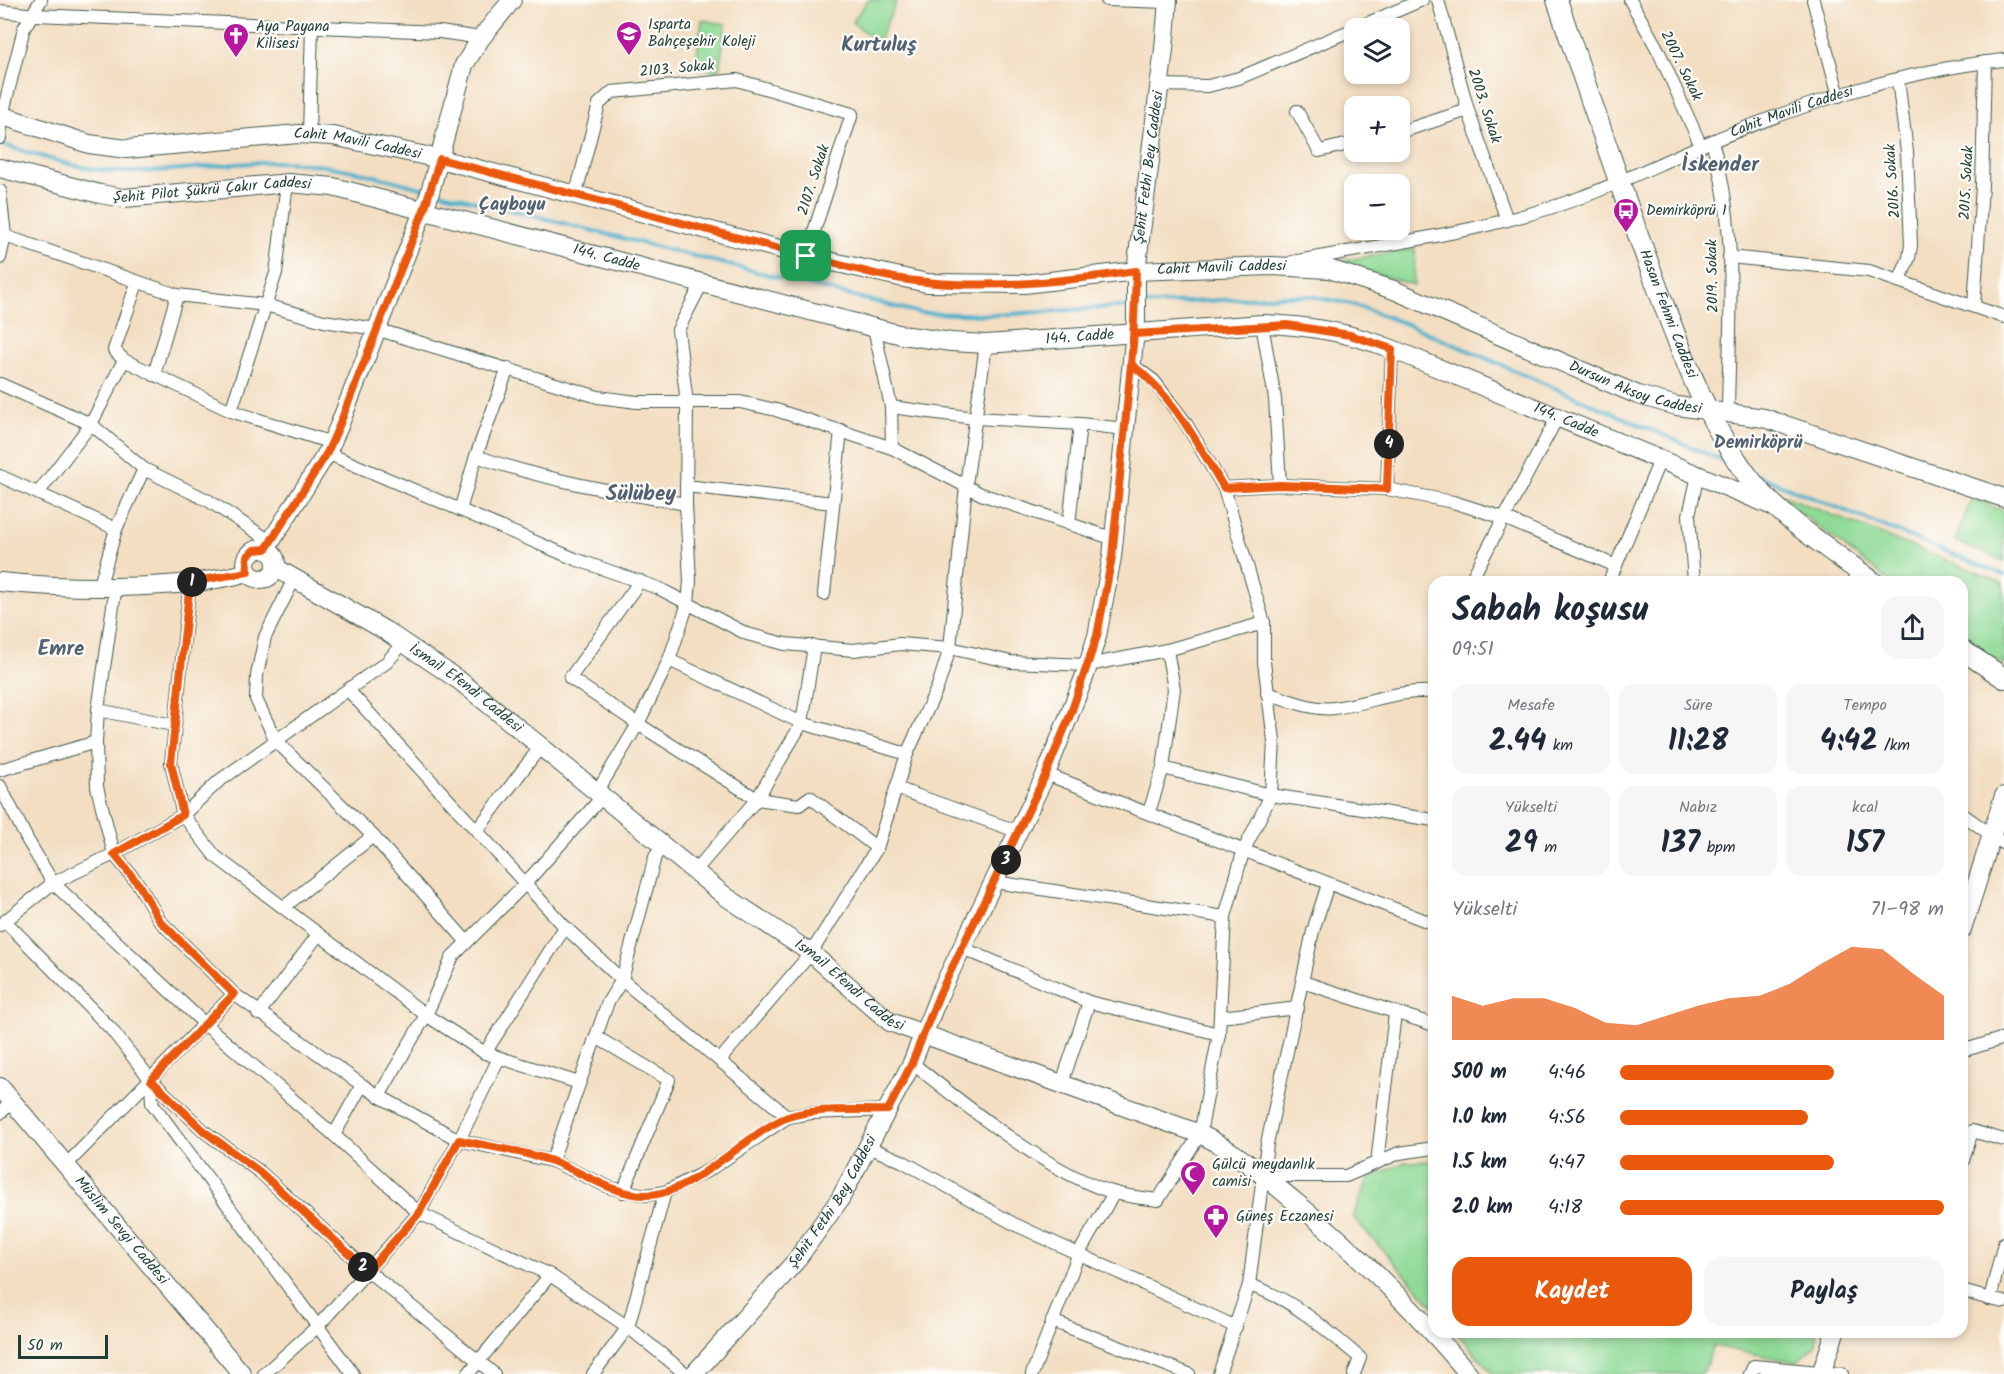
<!DOCTYPE html>
<html lang="tr">
<head>
<meta charset="utf-8">
<style>
	body { margin:0; font-family:Kalam,sans-serif; background:#f6f6f7; color:#1f2937; height:100vh; display:flex; flex-direction:column; font-size:22px; white-space:nowrap }
	* { box-sizing:border-box; margin:0 }
	p { font-size:20px; color:#747a83 }
	.icon { flex:none; width:33px; height:33px; fill:none; stroke:currentColor; stroke-width:2; stroke-linecap:round; stroke-linejoin:round }
	.map { position:relative; flex:1; overflow:hidden }
	.side { position:absolute; left:1428px; top:576px; width:540px; height:762px; display:flex; flex-direction:column; background:#fff; border-radius:18px; box-shadow:0 3px 9px #0003 }
	.side>* { flex:none }
	.tools { position:absolute; left:1344px; top:18px; display:grid; gap:12px }
	.tools a { display:grid; place-items:center; width:66px; height:66px; border-radius:12px; background:#fff; box-shadow:0 3px 9px #0003; font-size:30px }
	.scale { position:absolute; left:18px; bottom:15px; width:90px; box-sizing:border-box; padding-left:6px; border:3px solid #1f3d34; border-top:0; font-size:16px; line-height:21px; white-space:nowrap; color:#1f3d34; -webkit-text-stroke:4px #fdfcf7; paint-order:stroke }
	.pin { position:absolute; display:grid; place-items:center; width:51px; height:51px; color:#fff; margin:-26px; border-radius:12px; box-shadow:0 3px 9px #0006 }
	.km { position:absolute; width:30px; height:30px; margin:-15px; border-radius:50%; background:#222; color:#fff; font-size:16px; line-height:30px; text-align:center }
	.round { display:grid; place-items:center; flex:none; width:63px; height:63px; border-radius:18px; background:#f6f6f7 }
	.headline { display:flex; align-items:center; justify-content:space-between; height:102px; padding:0 24px }
	h1 { font-size:33px; font-weight:600; line-height:45px }
	.metrics { display:grid; grid-template-columns:repeat(3,1fr); gap:9px; height:102px; padding:6px 24px }
	.metrics div { display:grid; align-content:center; border-radius:15px; background:#f6f6f7; text-align:center }
	.metrics b { font-size:30px; font-weight:600 }
	.metrics small { font-size:16px; font-weight:400 }
	.metrics p { font-size:16px }
	.chart { height:168px; padding:12px 24px }
	.chart p { display:flex; justify-content:space-between }
	.chart svg { width:100%; height:108px; margin-top:6px; fill:#ea580c; opacity:.7 }
	.primary-button { display:flex; gap:12px; margin-top:auto; padding:12px 24px }
	.primary-button a { flex:1; height:69px; border-radius:18px; background:#ea580c; color:#fff; font-size:24px; font-weight:600; line-height:69px; text-align:center }
	.primary-button a+a { background:#f6f6f7; color:#1f2937 }
	ul { padding:0 24px; list-style:none; font-size:20px }
	li { display:grid; grid-template-columns:96px 72px 1fr; align-items:center; height:45px }
	li i { height:15px; border-radius:8px; background:#ea580c }
	.map>svg:first-child { display:block }
</style>
</head>
<body>
<div class="map">
<svg width="2004" height="1374" viewBox="0 0 2004 1374">
	<rect width="100%" height="100%" fill="#fdfcf7"/>
	<filter id="ink" filterUnits="userSpaceOnUse"><feTurbulence type="fractalNoise" baseFrequency=".0167" numOctaves="2"/><feDisplacementMap in="SourceGraphic" scale="12" xChannelSelector="R" yChannelSelector="G"/><feConvolveMatrix kernelMatrix="1 2 1 2 8 2 1 2 1" color-interpolation-filters="sRGB"/></filter>
	<filter id="wash" filterUnits="userSpaceOnUse"><feTurbulence type="fractalNoise" baseFrequency=".008" numOctaves="4" result="noise"/><feDisplacementMap in="SourceGraphic" scale="24" xChannelSelector="R" yChannelSelector="G"/><feGaussianBlur stdDeviation="1.35" result="paint"/><feColorMatrix in="noise" values="0 0 0 0 0 0 0 0 0 0 0 0 0 0 0 0 0 1.4 0 .05"/><feComposite in="paint" operator="in"/></filter>
	<g filter="url(#wash)">
		<rect width="100%" height="100%" fill="#f3dec2"/>
		<g fill="#8fda97" stroke="#578c66" stroke-width="1.5">
			<polygon points="868,0 897,0 878,42 852,22"/>
			<polygon points="702,20 726,24 719,71 695,67"/>
			<polygon points="1415,249 1414,285 1334,262"/>
			<polygon points="1772,491 2004,583 2004,665 1962,637 1962,582 1890,582"/>
			<polygon points="1972,498 2004,511 2004,561 1955,541"/>
			<polygon points="1434,1161 1434,1307 1353,1217 1368,1179 1405,1162"/>
			<polygon points="1456,1332 1816,1332 1816,1345 1796,1362 1713,1346 1703,1374 1493,1374"/>
		</g>
		<g fill="none" stroke-linecap="round" stroke-linejoin="round">
			<g stroke="#4db0cc" stroke-width="4">
				<path d="M0 144C41 156 82 171 125 172 175 173 226 162 276 162 327 162 376 176 425 189"/>
				<polyline points="435,191 920,313 996,315 1132,306"/>
				<polyline points="1142,305 1283,296 1308,296 1352,304 1409,325 1728,463"/>
				<polyline points="1757,475 2004,575"/>
			</g>
		</g>
	</g>
	<g filter="url(#ink)">
		<g fill="none" stroke-linecap="round" stroke-linejoin="round">
			<defs>
				<g id="street">
					<polyline points="1107,0 1168,2"/>
					<polyline points="1438,0 1468,110 1507,220"/>
					<polyline points="1630,0 1658,50 1701,146"/>
					<polyline points="1813,0 1839,96"/>
					<polyline points="0,11 35,15 440,32 481,38"/>
					<polyline points="1898,79 1907,152 1911,245 1909,258 1900,279"/>
					<polyline points="1160,85 1208,86 1239,78 1422,0"/>
					<polyline points="1297,111 1319,151 1354,143"/>
					<polyline points="1400,132 1468,110"/>
					<polyline points="309,134 312,26"/>
					<polyline points="0,138 2,116 24,28 41,0"/>
					<path d="M1712 142C1739 227 1729 323 1728 412"/>
					<polyline points="0,191 5,236 0,258"/>
					<polyline points="576,193 599,104 612,92 737,80 852,114 806,256"/>
					<polyline points="5,236 177,295 265,305 324,321 376,329 598,397 637,402 740,402 776,410 892,448 981,494 1114,539"/>
					<polyline points="1729,257 1869,271 2004,317"/>
					<path id="s1" d="M1292 262C1389 243 1487 232 1579 198 1621 183 1660 163 1700 146 1797 106 1899 71 2004 60"/>
					<polyline points="137,283 114,350 124,360 231,411 332,443"/>
					<polyline points="1974,306 1982,186 1985,62"/>
					<polyline points="1262,324 1275,399 1280,485"/>
					<polyline points="874,328 891,407 892,448"/>
					<polyline points="154,375 177,295"/>
					<polyline points="0,384 91,424 144,469 209,501 270,541"/>
					<polyline points="891,407 975,418 1080,424 1125,429"/>
					<polyline points="231,411 276,273 287,183"/>
					<polyline points="327,453 575,559 658,588 747,634 785,644 854,650 900,644 950,648 1011,662 1088,665 1167,650 1264,623"/>
					<path d="M476 456C544 480 614 492 686 504"/>
					<polyline points="0,476 116,529"/>
					<polyline points="686,486 833,503"/>
					<polyline points="1224,488 1280,485 1387,489 1453,502 1504,518 1616,566"/>
					<polyline points="1387,489 1392,349"/>
					<polyline points="38,493 91,424 124,360"/>
					<polyline points="460,510 476,456 508,368"/>
					<polyline points="1069,524 1080,424"/>
					<polyline points="295,577 265,637 257,675 256,699 276,741 373,836 467,942"/>
					<polyline points="640,581 570,678 638,724 757,799 799,805 810,797 877,848"/>
					<polyline points="190,582 171,763 183,815 215,856 426,1015 485,1053 579,1083"/>
					<polyline points="1470,582 1557,418"/>
					<polyline points="1609,582 1660,460"/>
					<polyline points="1694,582 1689,515 1698,475"/>
					<polyline points="100,585 116,529 144,469"/>
					<polyline points="116,585 98,710 96,742 97,787 114,854 139,885 160,921 234,994 362,1085"/>
					<polyline points="824,594 841,430"/>
					<polyline points="669,660 802,723 907,754"/>
					<polyline points="349,691 565,927 622,980 788,1117"/>
					<path d="M1267 693C1287 699 1313 711 1334 708 1372 703 1393 690 1434 692"/>
					<polyline points="98,710 173,725"/>
					<polyline points="1163,768 1271,795 1434,820"/>
					<polyline points="0,770 96,742"/>
					<polyline points="1046,774 1434,924"/>
					<polyline points="0,786 27,839 53,883 206,1025 334,1135 419,1213 550,1275 628,1327 686,1374"/>
					<polyline points="896,788 1019,832"/>
					<polyline points="597,792 638,724 669,660 688,603 690,581 686,504 687,403 678,330 702,283"/>
					<polyline points="1149,812 1163,768 1174,689 1167,650"/>
					<polyline points="1962,814 2004,844"/>
					<polyline points="478,829 541,746"/>
					<polyline points="695,871 757,799 802,723 814,646"/>
					<polyline points="995,882 1225,917"/>
					<polyline points="284,907 373,836"/>
					<polyline points="6,922 111,1029 151,1080 205,1132 260,1172 368,1271 494,1374"/>
					<polyline points="0,925 53,883 114,854 183,815 219,781 387,662 404,642"/>
					<polyline points="962,948 1089,1002 1219,1034"/>
					<polyline points="1303,982 1434,1025"/>
					<polyline points="258,1014 318,935"/>
					<polyline points="1220,1017 1298,1008"/>
					<polyline points="596,1037 669,1080 623,1192"/>
					<polyline points="1962,1051 2004,1038"/>
					<polyline points="485,1053 565,927"/>
					<polyline points="720,1060 811,953 877,848 907,754 938,686 950,648 966,485 986,344"/>
					<path d="M912 1063C966 1106 1047 1172 1112 1192 1127 1197 1143 1198 1158 1200L1200 1134 1219 1034 1225 917 1243 852 1271 795 1274 741 1264 662V623L1224 488 1185 422 1154 381 1131 364"/>
					<polyline points="151,1080 152,1103 353,1374"/>
					<polyline points="1062,1083 1089,1002"/>
					<polyline points="379,1096 459,1140 552,1161 611,1188 646,1195 665,1192 709,1170 788,1117 811,1113 888,1110"/>
					<polyline points="0,1113 12,1102"/>
					<polyline points="334,1135 362,1085 379,1096 426,1015 453,956 524,885 603,796"/>
					<polyline points="868,1147 902,1161 1014,1224 1236,1327"/>
					<polyline points="552,1161 608,1002 622,980 655,857 662,846"/>
					<polyline points="1377,1162 1395,1014"/>
					<polyline points="1962,1164 1972,1131 2004,1140"/>
					<polyline points="66,1165 234,994"/>
					<polyline points="1264,1176 1346,1176 1399,1153 1434,1148"/>
					<polyline points="2004,1243 1990,1299 2004,1302"/>
					<path d="M1249 1285C1291 1298 1326 1329 1360 1358L1354 1374"/>
					<polyline points="1962,1291 1990,1299"/>
					<polyline points="1052,1321 1189,1374"/>
					<polyline points="264,1374 318,1326 419,1213 459,1140 499,1058"/>
					<polyline points="468,1374 550,1275"/>
					<polyline points="593,1374 628,1327 665,1192"/>
					<polyline points="1032,1374 1079,1253 1114,1193"/>
					<polyline points="1219,1374 1249,1285 1267,1144 1313,931 1328,884"/>
					<polyline points="1750,1374 1754,1366 1842,1374"/>
				</g>
				<g id="secondary">
					<path id="s2" d="M0 115 89 144 127 149 298 134 333 136 440 159 806 256 927 283 1024 284 1136 271 1271 266 1329 269 1394 290 1638 395 1677 406 1764 418 2004 498"/>
					<path id="s3" d="M0 168 100 194 124 198 289 183 333 187 902 335 951 342 986 344 1262 324C1307 325 1351 333 1392 349L1775 507"/>
					<circle cx="261" cy="564" r="15"/>
					<polyline points="266,549 327,453 339,426 429,196 464,65 481,38 512,0"/>
					<path id="s4" d="M276 568 386 631 460 681 725 896 811 953 890 1022 1200 1134C1235 1151 1263 1175 1293 1200 1358 1253 1415 1310 1469 1374"/>
					<path d="M0 582C67 589 185 591 248 572"/>
					<polyline points="1962,930 2004,796"/>
					<path id="s5" d="M0 1087 242 1374"/>
					<path id="s6" d="M694 1374 795 1262 840 1199 912 1063 939 995 1046 774 1085 675 1097 636 1112 557 1136 321V271L1164 49 1168 0"/>
					<polyline points="1821,1374 1835,1332"/>
				</g>
				<g id="primary">
					<path id="s7" d="M1557 0C1589 95 1621 190 1656 284 1682 353 1707 425 1754 484 1783 520 1836 553 1873 582"/>
					<polyline points="1962,650 2004,678"/>
				</g>
			</defs>
			<use href="#street" stroke="#3f5549" stroke-width="14"/>
			<use href="#secondary" stroke="#3f5549" stroke-width="20"/>
			<use href="#primary" stroke="#3f5549" stroke-width="22"/>
			<use href="#street" stroke="#fff" stroke-width="12"/>
			<use href="#secondary" stroke="#fff" stroke-width="18"/>
			<use href="#primary" stroke="#fff" stroke-width="20"/>
		</g>
	</g>
	<g fill="none" stroke-linecap="round" stroke-linejoin="round" filter="url(#ink)">
		<defs>
			<path id="route" d="M806 256 440 159 424 210 339 426 327 453 266 549 254 550 247 557 248 572 190 582 171 763 183 815 114 854 139 885 160 921 234 994 151 1080 205 1132 260 1172 368 1271 419 1213 459 1140C490 1147 523 1151 552 1161 583 1172 612 1195 646 1195 694 1195 746 1133 788 1117 815 1107 859 1111 888 1110L912 1063 939 995 1046 774 1071 713 1097 636 1112 557 1134 334 1287 325 1350 335 1392 349 1387 489 1280 485 1224 488C1197 443 1174 396 1131 364 1134 333 1135 303 1136 271 1066 281 996 289 926 282 886 279 846 266 806 256"/>
		</defs>
		<use href="#route" stroke="#fff" stroke-width="12"/>
		<use href="#route" stroke="#ea580c" stroke-width="8"/>
	</g>
	<defs>
		<symbol id="school-pin" viewBox="-11 -11 22 30"><path d="M0 17L-7.5 6A9.5 9.5 0 1 1 7.5 6Z" fill="#b5179e" stroke="#fdfcf7"/><path d="M0-5L7-2L0 1L-7-2ZM-4 1L0 2.5L4 1V4Q0 6-4 4Z" fill="#fff"/></symbol>
		<symbol id="church-pin" viewBox="-11 -11 22 30"><path d="M0 17L-7.5 6A9.5 9.5 0 1 1 7.5 6Z" fill="#b5179e" stroke="#fdfcf7"/><path d="M-1.2-6h2.4v3.5h3.3v2.4h-3.3V6h-2.4V-.1h-3.3v-2.4h3.3Z" fill="#fff"/></symbol>
		<symbol id="bus-pin" viewBox="-11 -11 22 30"><path d="M0 17L-7.5 6A9.5 9.5 0 1 1 7.5 6Z" fill="#b5179e" stroke="#fdfcf7"/><path d="M-5-6H5V4H4V6H2V4H-2V6H-4V4H-5ZM-3.5-4V0h7V-4ZM-3.5 1.2v1.5H-2V1.2ZM2 1.2v1.5H3.5V1.2Z" fill="#fff"/></symbol>
		<symbol id="mosque-pin" viewBox="-11 -11 22 30"><path d="M0 17L-7.5 6A9.5 9.5 0 1 1 7.5 6Z" fill="#b5179e" stroke="#fdfcf7"/><path d="M3.5-4.9A6 6 0 1 0 3.5 4.9A5 5 0 1 1 3.5-4.9Z" fill="#fff"/></symbol>
		<symbol id="pharmacy-pin" viewBox="-11 -11 22 30"><path d="M0 17L-7.5 6A9.5 9.5 0 1 1 7.5 6Z" fill="#b5179e" stroke="#fdfcf7"/><path d="M-2-6h4v4h4v4h-4v4h-4v-4h-4v-4h4Z" fill="#fff"/></symbol>
	</defs>
	<g fill-rule="evenodd">
		<use href="#school-pin" x="614" y="19" width="30" height="40"/>
		<use href="#church-pin" x="221" y="21" width="30" height="40"/>
		<use href="#bus-pin" x="1611" y="196" width="30" height="40"/>
		<use href="#mosque-pin" x="1178" y="1159" width="30" height="40"/>
		<use href="#pharmacy-pin" x="1201" y="1202" width="30" height="40"/>
	</g>
	<g text-anchor="middle" dominant-baseline="central" stroke-width="4.5" stroke-linejoin="round" paint-order="stroke">
		<g font-size="15" fill="#1f3d34" stroke="#fdfcf7" text-anchor="start">
			<text x="648" y="25">Isparta<tspan x="648" dy="17">Bahçeşehir Koleji</tspan></text>
			<text x="256" y="27">Aya Payana<tspan x="256" dy="17">Kilisesi</tspan></text>
			<text x="1646" y="211">Demirköprü 1</text>
			<text x="1212" y="1165">Gülcü meydanlık<tspan x="1212" dy="17">camisi</tspan></text>
			<text x="1236" y="1217">Güneş Eczanesi</text>
		</g>
		<g font-size="15" fill="#1f3d34" stroke="#fdfcf7">
			<text transform="translate(1681 66) rotate(64)">2007. Sokak</text>
			<text transform="translate(677 69) rotate(-5)">2103. Sokak</text>
			<text transform="translate(1484 106) rotate(72)">2003. Sokak</text>
			<text stroke="none"><textPath href="#s1" startOffset="524">Cahit Mavili Caddesi</textPath></text>
			<text stroke="none"><textPath href="#s2" startOffset="364">Cahit Mavili Caddesi</textPath></text>
			<text stroke="none"><textPath href="#s6" startOffset="1320">Şehit Fethi Bey Caddesi</textPath></text>
			<text transform="translate(814 180) rotate(-72)">2107. Sokak</text>
			<text transform="translate(1893 181) rotate(-94)">2016. Sokak</text>
			<text transform="translate(1967 183) rotate(-87)">2015. Sokak</text>
			<text stroke="none"><textPath href="#s3" startOffset="216">Şehit Pilot Şükrü Çakır Caddesi</textPath></text>
			<text stroke="none"><textPath href="#s3" startOffset="620">144. Cadde</textPath></text>
			<text stroke="none"><textPath href="#s2" startOffset="1246">Cahit Mavili Caddesi</textPath></text>
			<text transform="translate(1713 276) rotate(-91)">2019. Sokak</text>
			<text stroke="none"><textPath href="#s7" startOffset="333">Hasan Fehmi Caddesi</textPath></text>
			<text stroke="none"><textPath href="#s3" startOffset="1104">144. Cadde</textPath></text>
			<text stroke="none"><textPath href="#s2" startOffset="1683">Dursun Aksoy Caddesi</textPath></text>
			<text stroke="none"><textPath href="#s3" startOffset="1608">144. Cadde</textPath></text>
			<text stroke="none"><textPath href="#s4" startOffset="225">İsmail Efendi Caddesi</textPath></text>
			<text stroke="none"><textPath href="#s4" startOffset="711">İsmail Efendi Caddesi</textPath></text>
			<text stroke="none"><textPath href="#s6" startOffset="222">Şehit Fethi Bey Caddesi</textPath></text>
			<text stroke="none"><textPath href="#s5" startOffset="188">Müslim Sevgi Caddesi</textPath></text>
		</g>
		<g font-size="18" font-weight="bold" fill="#536272" stroke="#fdfcf7">
			<text x="512" y="205">Çayboyu</text>
			<text x="1758" y="443">Demirköprü</text>
		</g>
		<g font-size="21" font-weight="bold" fill="#536272" stroke="#fdfcf7">
			<text x="879" y="45">Kurtuluş</text>
			<text x="1720" y="165">İskender</text>
			<text x="641" y="494">Sülübey</text>
			<text x="61" y="649">Emre</text>
		</g>
	</g>
</svg>
<div class="tools">
<a><svg class="icon" aria-label="layers" viewBox="0 0 24 24"><path d="M12 4l9 5-9 5-9-5zM3 14l9 5 9-5"/></svg></a>
<a>+</a>
<a>−</a>
</div>
<div class="scale">50 m</div>
<div class="pin" style="left:806px;top:256px;background:#1e9e55"><svg class="icon" aria-label="arrive" viewBox="0 0 24 24"><path d="M6 21V4h12l-3 4 3 4H6"/></svg></div>
<b class="km" style="left:192px;top:582px">1</b>
<b class="km" style="left:363px;top:1267px">2</b>
<b class="km" style="left:1006px;top:860px">3</b>
<b class="km" style="left:1389px;top:444px">4</b>
<section class="side">
<div class="headline"><div><h1>Sabah koşusu</h1><p>09:51</p></div><a class="round"><svg class="icon" aria-label="share" viewBox="0 0 24 24"><path d="M12 15V3M7 8l5-5 5 5M5 13v7h14v-7"/></svg></a></div>
<div class="metrics">
<div><p>Mesafe</p><b>2.44<small> km</small></b></div>
<div><p>Süre</p><b>11:28</b></div>
<div><p>Tempo</p><b>4:42<small> /km</small></b></div>
</div>
<div class="metrics">
<div><p>Yükselti</p><b>29<small> m</small></b></div>
<div><p>Nabız</p><b>137<small> bpm</small></b></div>
<div><p>kcal</p><b>157</b></div>
</div>
<div class="chart"><p><span>Yükselti</span>71–98 m</p>
<svg viewBox="0 0 160 44" preserveAspectRatio="none"><path d="M0 44V26L10 30L20 27L30 27L40 31L50 37L60 38L70 34L80 30L90 27L100 26L110 21L120 13L130 6L140 7L150 17L160 26V44z"/></svg>
</div>
<ul>
<li><b>500 m</b>4:46<i style="width:66%"></i></li>
<li><b>1.0 km</b>4:56<i style="width:58%"></i></li>
<li><b>1.5 km</b>4:47<i style="width:66%"></i></li>
<li><b>2.0 km</b>4:18<i style="width:100%"></i></li>
</ul>
<div class="primary-button"><a>Kaydet</a><a>Paylaş</a></div>
</section>
</div>
</body>
</html>
